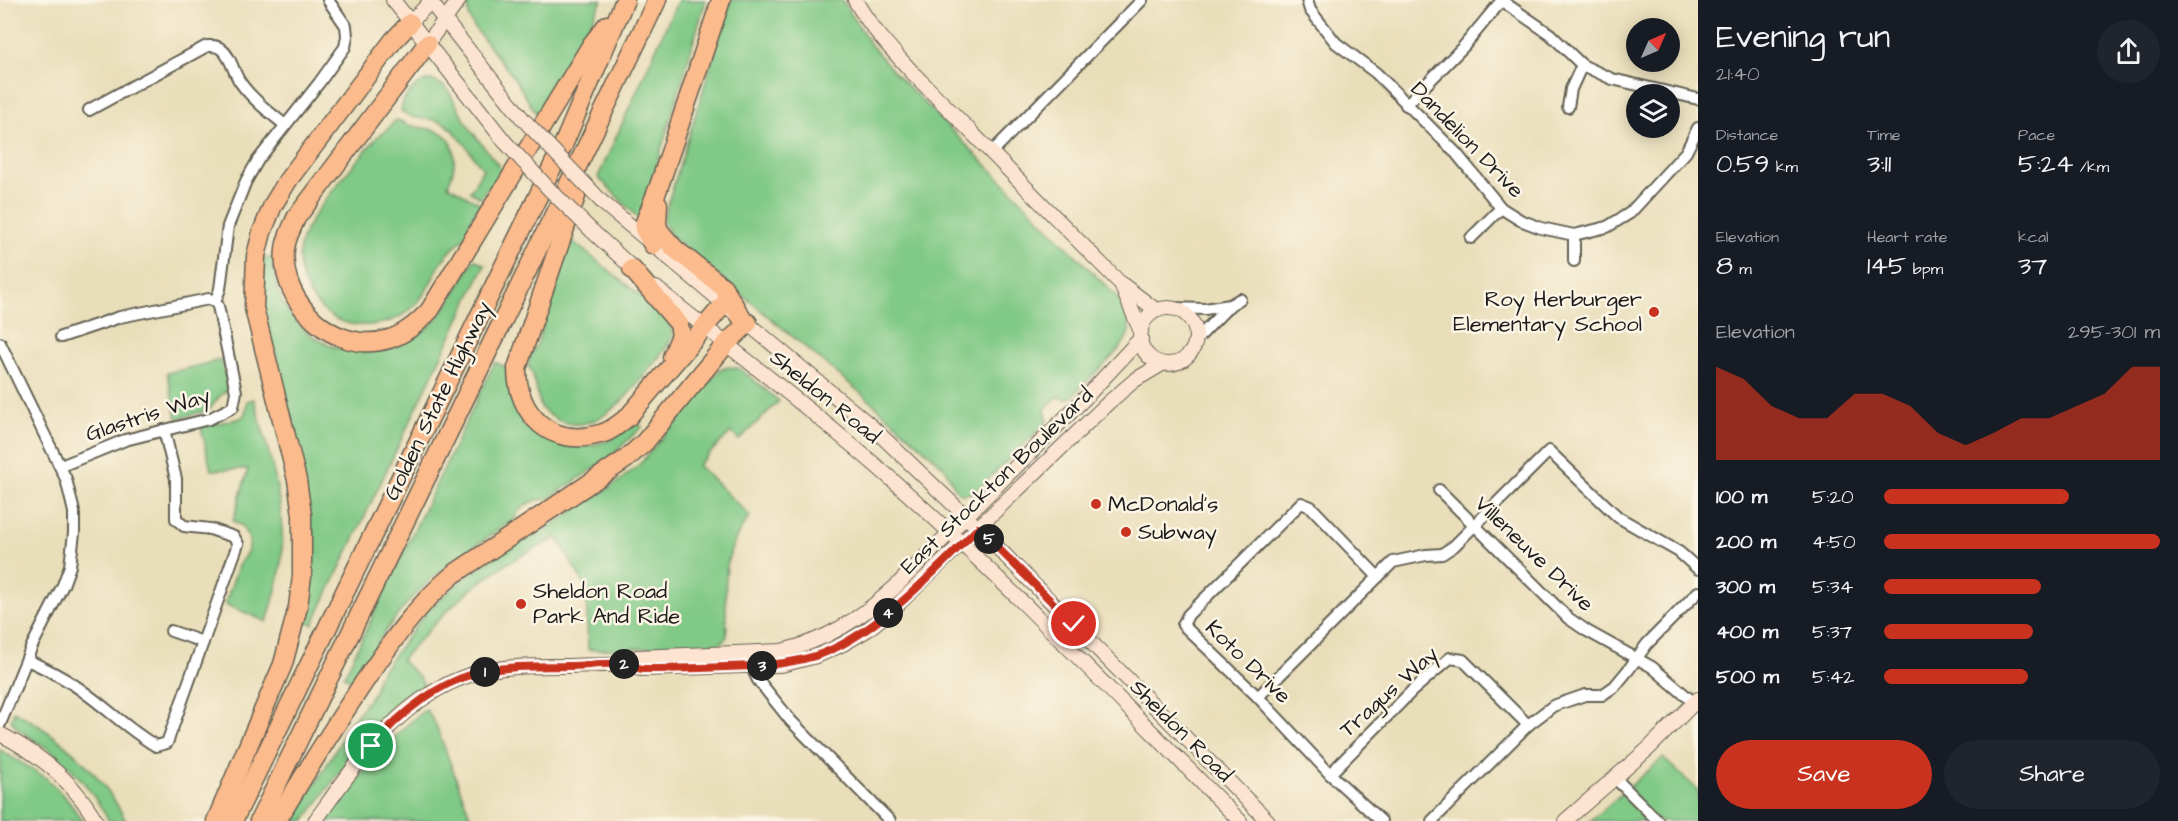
<!DOCTYPE html>
<html lang="en">
<head>
<meta charset="utf-8">
<style>
	body { margin:0; font-family:"Architects Daughter",sans-serif; background:#20242c; color:#f1f3f6; height:100vh; display:flex; flex-direction:column; font-size:22px; white-space:nowrap }
	* { box-sizing:border-box; margin:0 }
	p { font-size:20px; color:#9ea1a6 }
	.icon { flex:none; width:33px; height:33px; fill:none; stroke:currentColor; stroke-width:2; stroke-linecap:round; stroke-linejoin:round }
	.map { position:relative; flex:1; overflow:hidden }
	.details { display:flex; flex-direction:column; background:#171b24; width:480px }
	.details>* { flex:none }
	.needle { width:39px; rotate:45deg }
	.buttons { position:absolute; left:1626px; top:18px; display:grid; gap:12px }
	.buttons a { display:grid; place-items:center; width:54px; height:54px; border-radius:50%; background:#171b24; box-shadow:0 3px 15px #0003; font-size:30px }
	.pin { position:absolute; display:grid; place-items:center; width:51px; height:51px; color:#fff; margin:-26px; border:3px solid #fff; border-radius:50%; box-shadow:0 2px 6px #0007 }
	.km { position:absolute; width:30px; height:30px; margin:-15px; border-radius:50%; background:#222; color:#fff; font-size:16px; line-height:30px; text-align:center }
	.round { display:grid; place-items:center; flex:none; width:63px; height:63px; border-radius:32px; background:#20242c }
	.headline { display:flex; align-items:center; justify-content:space-between; height:102px; padding:0 18px }
	h1 { font-size:33px; font-weight:600; line-height:45px }
	.stats { display:grid; grid-template-columns:repeat(3,1fr); gap:9px; height:102px; padding:6px 18px }
	.stats div { display:grid; align-content:center }
	.stats b { font-size:26px; font-weight:600 }
	.stats small { font-size:16px; font-weight:400 }
	.stats p { font-size:16px }
	.chart { height:168px; padding:12px 18px }
	.chart p { display:flex; justify-content:space-between }
	.chart svg { width:100%; height:108px; margin-top:6px; fill:#c8321e; opacity:.7 }
	.button { display:flex; gap:12px; margin-top:auto; padding:12px 18px }
	.button a { flex:1; height:69px; border-radius:36px; background:#c8321e; color:#fff; font-size:24px; font-weight:600; line-height:69px; text-align:center }
	.button a+a { background:#20242c; color:#f1f3f6 }
	ul { padding:0 18px; list-style:none; font-size:20px }
	li { display:grid; grid-template-columns:96px 72px 1fr; align-items:center; height:45px }
	li i { height:15px; border-radius:8px; background:#c8321e }
	main { display:flex; flex:1; min-height:0 }
	.map>svg:first-child { display:block }
</style>
</head>
<body>
<main>
<div class="map">
<svg width="1698" height="821" viewBox="0 0 1698 821">
	<rect width="100%" height="100%" fill="#fcf5e5"/>
	<filter id="ink" filterUnits="userSpaceOnUse"><feTurbulence type="fractalNoise" baseFrequency=".0167" numOctaves="2"/><feDisplacementMap in="SourceGraphic" scale="12" xChannelSelector="R" yChannelSelector="G"/><feConvolveMatrix kernelMatrix="1 2 1 2 8 2 1 2 1" color-interpolation-filters="sRGB"/></filter>
	<filter id="wash" filterUnits="userSpaceOnUse"><feTurbulence type="fractalNoise" baseFrequency=".008" numOctaves="4" result="noise"/><feDisplacementMap in="SourceGraphic" scale="24" xChannelSelector="R" yChannelSelector="G"/><feGaussianBlur stdDeviation="1.35" result="paint"/><feColorMatrix in="noise" values="0 0 0 0 0 0 0 0 0 0 0 0 0 0 0 0 0 1.4 0 .05"/><feComposite in="paint" operator="in"/></filter>
	<g filter="url(#wash)">
		<rect width="100%" height="100%" fill="#e9deba"/>
		<g fill="#80c986" stroke="#4e7251" stroke-width="1.5">
			<polygon points="467,0 602,0 583,38 537,115 514,78 474,27 469,17"/>
			<polygon points="678,0 706,0 641,217 638,218 598,177"/>
			<path d="M731 0H842L871 45 894 72 1114 294C1139 325 1132 336 1107 362 1095 373 1084 384 1073 396L1067 399 1057 397 1045 409 1047 419 1046 423 974 493 962 494 956 490 944 467 869 400 671 236 663 220 665 213Z"/>
			<path d="M431 80 442 85 448 90 470 129 505 174 497 185 490 190 486 189 481 198 470 192 483 169C472 156 457 129 442 122 428 117 413 121 401 111 402 97 417 81 431 80Z"/>
			<path d="M398 120C414 129 419 126 434 130 461 138 456 166 448 185L481 204C478 209 474 215 472 220 470 225 471 229 468 233 460 243 450 250 443 260 433 275 427 295 413 307 389 329 347 333 322 309 305 293 296 269 300 246 305 217 359 160 379 135L387 130 395 121Z"/>
			<path d="M571 240 667 317 673 335 669 344C639 380 594 458 541 408L532 372 528 366 530 355 537 345Z"/>
			<path d="M263 258H272C274 276 277 295 287 310 317 353 372 366 417 336 444 318 458 287 474 259L485 265 313 624 301 619 307 586 275 372C279 359 276 343 265 334L262 310Z"/>
			<polygon points="221,360 228,389 220,396 209,410 177,419 167,373"/>
			<path d="M495 362 507 368C505 378 507 386 510 395 522 434 566 456 604 442 616 438 625 429 634 420L642 427 608 459 548 499C538 499 527 502 520 510 516 514 517 518 512 521 484 540 456 557 430 580 398 609 375 645 353 682L344 676Z"/>
			<path d="M729 367 738 368 744 372 779 401 739 440 731 432 698 465 750 516C718 557 726 588 727 637L719 645 588 650 586 587 557 538C539 547 520 555 503 566 464 590 432 626 401 660L419 677 425 687C373 719 340 773 304 821H293L354 719 374 692 378 676 427 611 457 584 490 560 544 530 618 482 640 464 715 375 722 369Z"/>
			<path d="M254 399C268 449 285 501 282 554 281 577 273 600 267 622L225 604 238 566 248 551 250 541 242 526 233 521 248 469 211 470 201 427 241 418 245 414 247 401Z"/>
			<path d="M426 709 436 725 472 821H326C355 780 386 740 426 709Z"/>
			<path d="M14 711C62 737 101 771 126 821H109C95 795 76 771 54 753 43 744 14 731 11 719Z"/>
			<polygon points="0,750 45,777 66,798 83,821 0,821"/>
			<polygon points="1663,758 1698,790 1698,821 1590,821"/>
		</g>
	</g>
	<g filter="url(#ink)">
		<g fill="none" stroke-linecap="round" stroke-linejoin="round">
			<defs>
				<g id="street">
					<polyline points="1307,0 1310,10 1336,43 1376,73 1456,153 1501,208 1520,220 1541,228 1574,235 1607,227 1630,213 1686,152 1698,128"/>
					<polyline points="1502,1 1550,34 1582,65 1612,79 1698,99"/>
					<polyline points="1406,105 1464,46 1502,0"/>
					<polyline points="1568,107 1571,89 1582,65"/>
					<path d="M89 110 207 46C212 46 217 45 221 49 231 56 233 72 240 82 252 99 269 112 285 125"/>
					<polyline points="991,153 1142,0"/>
					<polyline points="1574,235 1574,261"/>
					<polyline points="1471,238 1501,208"/>
					<polyline points="215,302 220,289 228,226 246,181 258,160 319,83 345,47 347,36 346,26 328,0"/>
					<polyline points="1173,308 1205,309 1230,305"/>
					<polyline points="61,337 120,317 209,299 215,302 218,306 236,392 233,407 209,419 125,440 61,466"/>
					<polyline points="1196,340 1230,305 1240,299"/>
					<polyline points="0,343 66,479 74,512 74,533 70,566 63,585 32,646 0,724"/>
					<polyline points="1439,490 1568,618 1587,631 1652,667 1698,706"/>
					<polyline points="1378,577 1311,507 1301,503 1188,615 1183,625 1258,697 1330,774 1381,821"/>
					<polyline points="171,631 203,642"/>
					<path d="M27 660C47 669 67 679 84 692 109 710 129 730 156 746L167 743 238 544 234 537 210 529 184 526 176 519V479L164 430"/>
					<polyline points="748,660 758,680 791,721 890,821"/>
					<polyline points="1258,697 1393,562 1426,555 1442,554 1454,546 1549,451 1618,517 1679,552 1698,569"/>
					<polyline points="1330,774 1412,691 1450,658 1463,660 1528,725"/>
					<polyline points="1615,778 1658,821"/>
					<polyline points="1432,821 1528,725 1553,706 1585,695 1602,695 1615,686 1629,669 1647,644 1698,592"/>
				</g>
				<g id="secondary">
					<polyline points="393,0 505,142"/>
					<polyline points="429,0 522,118"/>
					<path d="M855 0C870 27 891 49 912 72L1119 282 1156 310"/>
					<polyline points="410,23 432,0"/>
					<polyline points="427,44 459,0"/>
					<polyline points="603,203 871,426 978,528 1268,821"/>
					<polyline points="592,231 639,274"/>
					<polyline points="1122,287 1141,332"/>
					<path d="M656 288C734 351 814 411 889 477 1012 586 1124 705 1240 821"/>
					<circle cx="1168" cy="336" r="28"/>
					<path d="M620 664 637 657 781 651C826 641 861 618 894 588L1085 398 1141 338"/>
					<path d="M0 734C40 754 74 782 96 821"/>
					<path d="M315 821C357 763 400 696 473 674 500 666 531 666 559 666 588 666 613 662 641 669L781 665 817 656 843 644 867 630 894 608 1108 403 1135 380 1162 364"/>
					<polyline points="1565,821 1648,749 1698,699"/>
				</g>
				<g id="highway">
					<path d="M427 44 296 218C292 228 286 238 285 249 279 303 335 356 389 339 406 334 419 322 430 310L592 44 607 25"/>
					<path d="M576 196 517 368C517 416 552 448 600 434 610 432 619 424 628 417L724 304"/>
					<polyline points="658,204 657,225 660,232 675,249 723,287 741,317"/>
					<polyline points="653,245 644,229 645,222 659,186 721,0"/>
					<polyline points="632,269 679,324 681,335 672,357"/>
					<polyline points="216,821 283,664 298,607 302,576 302,515 297,480 254,308 256,256 262,232 273,205 288,180 393,41 410,23"/>
					<polyline points="233,821 564,143 625,0"/>
					<polyline points="259,821 528,269 657,0"/>
					<path d="M277 821C303 776 331 732 360 688 388 647 415 606 454 574L626 459 644 443 726 344 748 323"/>
				</g>
			</defs>
			<use href="#street" stroke="#646053" stroke-width="14"/>
			<use href="#secondary" stroke="#646053" stroke-width="16"/>
			<use href="#highway" stroke="#646053" stroke-width="21"/>
			<use href="#street" stroke="#fff" stroke-width="10"/>
			<use href="#secondary" stroke="#fde4d1" stroke-width="14"/>
			<use href="#highway" stroke="#fbbb8c" stroke-width="18"/>
			<defs>
				<g id="secondary-bridge">
					<polyline points="522,118 603,203"/>
					<polyline points="505,142 550,190 592,231"/>
				</g>
			</defs>
			<use href="#secondary-bridge" stroke="#646053" stroke-width="16" stroke-linecap="butt"/>
			<use href="#secondary-bridge" stroke="#fde4d1" stroke-width="14"/>
		</g>
	</g>
	<g fill="none" stroke-linecap="round" stroke-linejoin="round" filter="url(#ink)">
		<defs>
			<path id="route" d="M371 746C399 715 433 686 473 674 504 665 537 667 568 666 585 666 601 663 618 664 627 664 635 668 644 669 672 669 699 668 726 667 757 666 785 665 815 656 873 638 935 571 978 528L1074 624"/>
		</defs>
		<use href="#route" stroke="#fff" stroke-width="12"/>
		<use href="#route" stroke="#c8321e" stroke-width="8"/>
	</g>
	<g fill="#c8321e" stroke="#fcf5e5" stroke-width="2">
		<circle cx="1654" cy="312" r="6"/>
		<circle cx="1096" cy="504" r="6"/>
		<circle cx="1126" cy="532" r="6"/>
		<circle cx="521" cy="604" r="6"/>
	</g>
	<g text-anchor="middle" dominant-baseline="central" stroke-width="5" stroke-linejoin="round" paint-order="stroke">
		<g font-size="22" fill="#1c1c1c" stroke="#fcf5e5">
			<text transform="translate(1467 140) rotate(46)">Dandelion Drive</text>
			<text transform="translate(825 397) rotate(39)">Sheldon Road</text>
			<text transform="translate(438 401) rotate(-64)">Golden State Highway</text>
			<text transform="translate(148 415) rotate(-18)">Glastris Way</text>
			<text transform="translate(997 481) rotate(-44)">East Stockton Boulevard</text>
			<text transform="translate(1534 554) rotate(44)">Villeneuve Drive</text>
			<text transform="translate(1248 662) rotate(44)">Koto Drive</text>
			<text transform="translate(1389 692) rotate(-42)">Tragus Way</text>
			<text transform="translate(1181 731) rotate(45)">Sheldon Road</text>
		</g>
		<g font-size="22" fill="#1c1c1c" stroke="#fcf5e5" text-anchor="start">
			<text x="1642" y="299" text-anchor="end">Roy Herburger<tspan x="1642" dy="25">Elementary School</tspan></text>
			<text x="1108" y="504">McDonald's</text>
			<text x="1138" y="532">Subway</text>
			<text x="533" y="591">Sheldon Road<tspan x="533" dy="25">Park And Ride</tspan></text>
		</g>
	</g>
</svg>
<div class="buttons">
<a><svg class="needle" viewBox="-14 -14 28 28"><path d="M0-13l5 13h-10z" fill="#e53935"/><path d="M0 13l5-13h-10z" fill="#9ea1a6"/></svg></a>
<a><svg class="icon" aria-label="layers" viewBox="0 0 24 24"><path d="M12 4l9 5-9 5-9-5zM3 14l9 5 9-5"/></svg></a>
</div>
<div class="pin" style="left:371px;top:746px;background:#1e9e55"><svg class="icon" aria-label="arrive" viewBox="0 0 24 24"><path d="M6 21V4h12l-3 4 3 4H6"/></svg></div>
<div class="pin" style="left:1074px;top:624px;background:#d93025"><svg class="icon" aria-label="check" viewBox="0 0 24 24"><path d="M5 12l5 5 9-10"/></svg></div>
<b class="km" style="left:485px;top:672px">1</b>
<b class="km" style="left:624px;top:664px">2</b>
<b class="km" style="left:762px;top:666px">3</b>
<b class="km" style="left:888px;top:613px">4</b>
<b class="km" style="left:989px;top:539px">5</b>
</div>
<section class="details">
<div class="headline"><div><h1>Evening run</h1><p>21:40</p></div><a class="round"><svg class="icon" aria-label="share" viewBox="0 0 24 24"><path d="M12 15V3M7 8l5-5 5 5M5 13v7h14v-7"/></svg></a></div>
<div class="stats">
<div><p>Distance</p><b>0.59<small> km</small></b></div>
<div><p>Time</p><b>3:11</b></div>
<div><p>Pace</p><b>5:24<small> /km</small></b></div>
</div>
<div class="stats">
<div><p>Elevation</p><b>8<small> m</small></b></div>
<div><p>Heart rate</p><b>145<small> bpm</small></b></div>
<div><p>kcal</p><b>37</b></div>
</div>
<div class="chart"><p><span>Elevation</span>295–301 m</p>
<svg viewBox="0 0 160 44" preserveAspectRatio="none"><path d="M0 44V6L10 11L20 22L30 27L40 27L50 17L60 17L70 22L80 33L90 38L100 33L110 27L120 27L130 22L140 17L150 6L160 6V44z"/></svg>
</div>
<ul>
<li><b>100 m</b>5:20<i style="width:67%"></i></li>
<li><b>200 m</b>4:50<i style="width:100%"></i></li>
<li><b>300 m</b>5:34<i style="width:57%"></i></li>
<li><b>400 m</b>5:37<i style="width:54%"></i></li>
<li><b>500 m</b>5:42<i style="width:52%"></i></li>
</ul>
<div class="button"><a>Save</a><a>Share</a></div>
</section>
</main>
</body>
</html>
